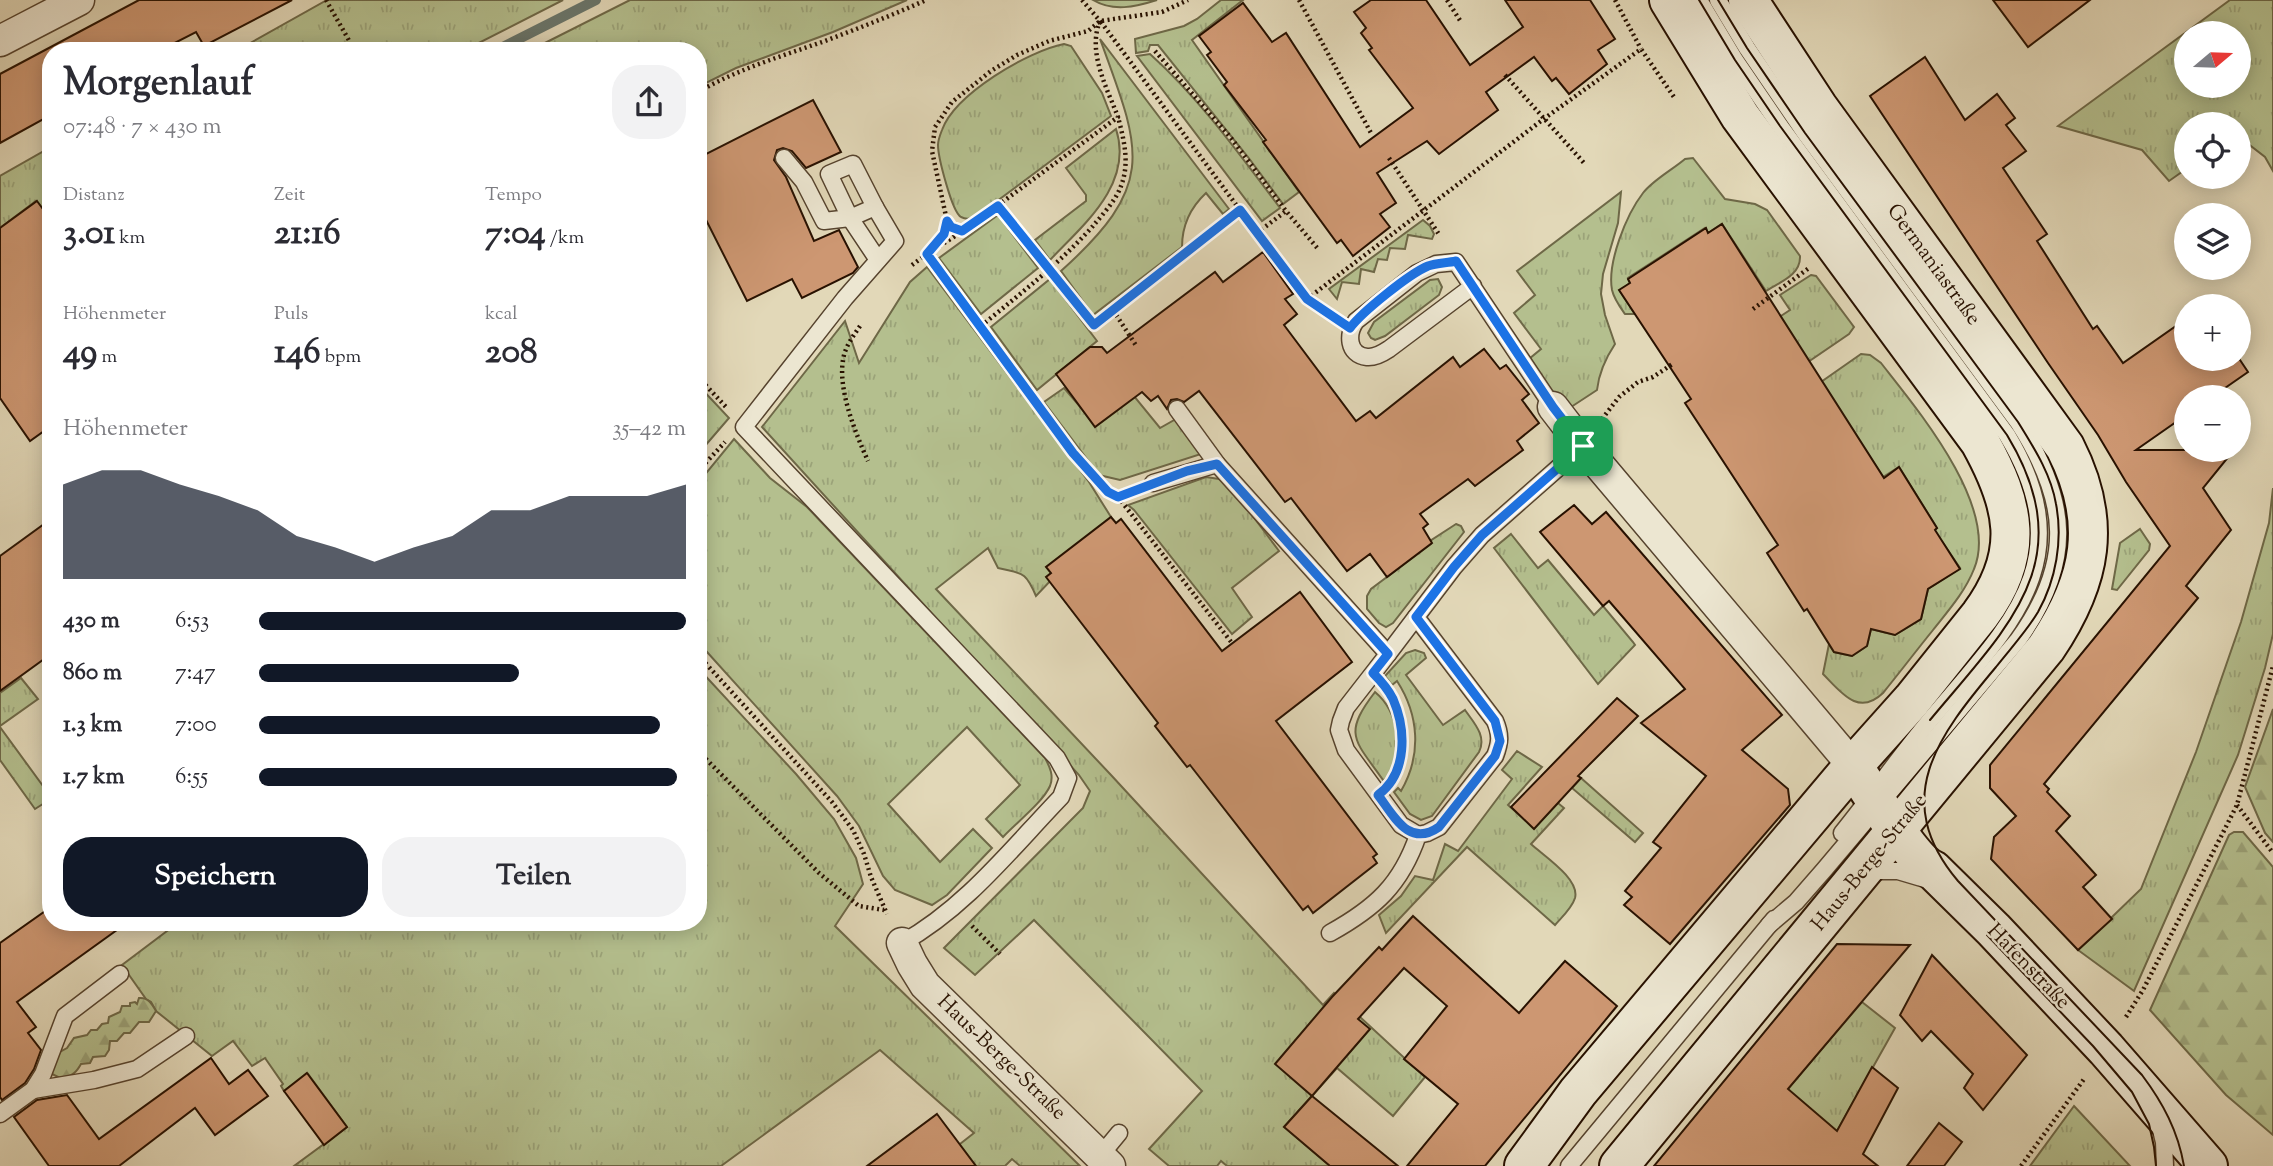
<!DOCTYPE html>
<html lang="de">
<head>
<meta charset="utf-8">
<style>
	body { margin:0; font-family:"Sorts Mill Goudy",serif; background:#f2f2f3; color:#2b2b33; height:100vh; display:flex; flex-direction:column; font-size:26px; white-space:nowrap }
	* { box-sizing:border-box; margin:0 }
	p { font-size:23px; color:#7c7c81 }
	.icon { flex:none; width:38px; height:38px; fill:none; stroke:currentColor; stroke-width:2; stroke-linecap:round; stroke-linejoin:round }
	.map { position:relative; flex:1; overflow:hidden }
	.details { position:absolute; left:42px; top:42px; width:665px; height:889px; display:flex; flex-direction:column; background:#fff; border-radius:28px; box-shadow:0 4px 18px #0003 }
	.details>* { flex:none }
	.needle { width:46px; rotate:71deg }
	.buttons { position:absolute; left:2174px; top:21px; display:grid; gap:14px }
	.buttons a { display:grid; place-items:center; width:77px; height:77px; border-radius:50%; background:#fff; box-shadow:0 4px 18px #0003; font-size:35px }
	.pin { position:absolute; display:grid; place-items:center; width:60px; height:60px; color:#fff; margin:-30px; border-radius:14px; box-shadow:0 4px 10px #0006 }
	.round { display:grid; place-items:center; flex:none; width:74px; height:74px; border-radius:28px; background:#f2f2f3 }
	.headline { display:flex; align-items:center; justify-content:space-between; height:119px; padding:0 21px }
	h1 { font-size:38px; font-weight:700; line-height:52px }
	.stats { display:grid; grid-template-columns:repeat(3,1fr); gap:10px; height:119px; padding:7px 21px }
	.stats div { display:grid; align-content:center }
	.stats b { font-size:35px; font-weight:700 }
	.stats small { font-size:19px; font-weight:400 }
	.stats p { font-size:19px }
	.chart { height:196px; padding:14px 21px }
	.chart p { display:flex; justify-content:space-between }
	.chart svg { width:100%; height:126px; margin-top:7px; fill:#111827; opacity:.7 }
	.primary-button { display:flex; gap:14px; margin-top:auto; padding:14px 21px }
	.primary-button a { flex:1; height:80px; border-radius:28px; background:#111827; color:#fff; font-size:28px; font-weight:700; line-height:80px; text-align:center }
	.primary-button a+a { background:#f2f2f3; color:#2b2b33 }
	ul { padding:0 21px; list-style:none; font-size:23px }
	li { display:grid; grid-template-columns:112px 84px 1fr; align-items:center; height:52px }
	li i { height:18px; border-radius:9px; background:#111827 }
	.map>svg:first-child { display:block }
</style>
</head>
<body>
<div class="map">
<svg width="2273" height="1166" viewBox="0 0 2273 1166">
	<defs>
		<pattern id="grass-tufts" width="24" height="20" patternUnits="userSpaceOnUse" patternTransform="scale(1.75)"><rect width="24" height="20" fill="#b4bf8e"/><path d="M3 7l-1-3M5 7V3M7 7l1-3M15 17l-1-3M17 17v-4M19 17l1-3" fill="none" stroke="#9ba379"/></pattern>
		<pattern id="forest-firs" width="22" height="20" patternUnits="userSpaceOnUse" patternTransform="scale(1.75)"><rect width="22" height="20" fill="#b4bf8e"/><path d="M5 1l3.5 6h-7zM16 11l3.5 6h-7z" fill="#9ba379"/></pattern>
	</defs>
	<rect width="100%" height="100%" fill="#e2d8b8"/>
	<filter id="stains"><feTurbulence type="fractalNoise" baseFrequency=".00286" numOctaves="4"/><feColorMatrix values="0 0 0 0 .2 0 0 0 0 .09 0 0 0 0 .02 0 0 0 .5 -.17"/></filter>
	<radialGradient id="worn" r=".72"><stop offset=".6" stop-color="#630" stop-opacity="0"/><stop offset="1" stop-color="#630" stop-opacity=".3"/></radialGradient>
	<g fill="url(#grass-tufts)" stroke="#6e6847" stroke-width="2" fill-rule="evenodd">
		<polygon points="327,0 563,0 463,51 458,45 446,51 236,51"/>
		<polygon points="630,0 907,0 833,32 736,68 698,87 698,51 529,51"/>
		<path d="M1093 0H1157C1135 7 1113 12 1093 0Z"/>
		<polygon points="1221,0 1243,0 1192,40 1299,192 1283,204 1248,157 1158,45 1150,45 1148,51 1136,53 1135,39 1184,26 1197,19"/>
		<path d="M2230 0H2273V171L2265 157 2238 136V124H2186V169L2169 181 2142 150 2058 126ZM2186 33H2238V86H2186Z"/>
		<path d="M1100 39 1229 209 1223 214 1206 193C1191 207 1182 225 1182 247L1093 315 1061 271C1158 184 1141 151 1100 39Z"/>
		<path d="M1064 44 1071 46 1102 93 1111 116 981 213C975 217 969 221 961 217 952 212 938 157 938 145 938 140 940 135 942 130 955 94 1028 51 1064 44Z"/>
		<path d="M1150 54C1200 99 1240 155 1280 208L1262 221 1137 56Z"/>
		<path d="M1116 129C1134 184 1083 225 1050 260L1035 240 1086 201V195L1066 168Z"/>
		<polygon points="51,147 51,220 36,201 0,228 0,176"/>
		<path d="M1693 158 1725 199 1755 204 1767 210 1800 256C1801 275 1780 282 1766 291L1722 224 1708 233 1705 228 1628 278 1630 283 1620 291 1635 314H1625C1620 307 1614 299 1612 290 1607 263 1626 215 1643 193 1653 180 1672 170 1685 159Z"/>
		<path d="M1621 192 1618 223 1603 274 1601 294 1605 315 1615 344C1605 359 1599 372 1597 390L1565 411 1529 359 1541 349 1514 313 1535 295 1517 271Z"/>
		<polygon points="998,215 1038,268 981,314 939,258"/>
		<polygon points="1423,220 1430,226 1434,234 1432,239 1408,235 1405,249 1390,248 1387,260 1378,259 1374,272 1361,269 1359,284 1342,282 1337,299 1329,289"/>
		<path d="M927 267 1089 482 1111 517 1036 596C1025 570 1022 574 998 568L988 548 936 589 1111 775 1323 1005 1334 993 1425 1077 1393 1116 1337 1068 1284 1127 1330 1166H1227L1221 1161 1217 1166H1169L1149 1149 1202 1091 1034 920 975 975 944 948 1083 808 1090 791 1079 775 762 427 845 321 859 363 910 282Z"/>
		<polygon points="1811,275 1816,276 1854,327 1849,334 1808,362 1764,327 1790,310 1780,295"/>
		<polygon points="1050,279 1097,341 1037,390 991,327"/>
		<polygon points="1438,279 1442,287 1439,295 1385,336 1375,340 1371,338 1368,333 1374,322 1430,280"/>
		<path d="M1861 354 1870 355 1881 363C1917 409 2000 507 1974 569 1965 592 1948 611 1933 630 1916 651 1900 672 1883 693 1858 717 1841 692 1823 674L1829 644 1834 652 1852 656 1867 646 1871 629 1895 635 1921 619 1928 589 1960 568 1943 543 1929 552 1928 533 1937 528 1899 467 1883 477 1821 382Z"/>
		<polygon points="698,385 729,418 698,454"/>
		<polygon points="1064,388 1094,423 1134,396 1160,428 1176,419 1201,454 1120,480 1099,475 1044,402"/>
		<path d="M734 439 770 478 807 507 1045 758C1050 767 1054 776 1050 786 1043 802 1016 823 1003 837L986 819 1020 785 967 727 888 804 940 862 973 829 992 848 947 895 932 905 895 890 883 876 859 826 837 796 698 642V483Z"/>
		<polygon points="1206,477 1219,479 1228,483 1279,551 1232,588 1252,617 1232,634 1134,510 1128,505"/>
		<polygon points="2273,488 2273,634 2265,668 2238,755 2134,991 2078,950 2141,889 2196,752 2241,622 2269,523"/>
		<polygon points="1456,524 1461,526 1464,532 1393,623 1386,627 1379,623 1367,609 1367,596 1371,589 1431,544 1430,541"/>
		<polygon points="2140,529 2150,544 2149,550 2117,590 2112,589 2120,543"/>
		<polygon points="1511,534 1538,568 1548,560 1594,615 1603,606 1633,642 1635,645 1598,684 1494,548"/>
		<path d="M1415 650 1424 653 1426 658 1406 675 1443 725 1465 710C1474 723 1487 736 1479 752L1432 816 1421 820 1410 814 1394 792 1398 788 1401 791C1422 755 1419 715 1397 681L1392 685 1385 676 1406 653Z"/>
		<polygon points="698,668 796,774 834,819 856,858 863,884 835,926 1080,1166 1020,1166 1012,1159 1005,1166 932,1166 974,1133 880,1050 721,1166 294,1166 347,1127 308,1074 284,1091 281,1086 283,1084 265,1058 252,1066 233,1041 212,1056 156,1011 151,1002 146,999 122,965 179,922 698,922"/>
		<polygon points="21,678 38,699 0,726 0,693"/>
		<path d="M1375 692C1399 712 1404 751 1388 779L1383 780C1355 740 1342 735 1375 692Z"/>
		<polygon points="0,727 51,797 51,808 46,802 35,809 0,760"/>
		<path d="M1517 751 1542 767 1508 805 1534 828 1558 803 1564 808 1531 844C1544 856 1580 879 1575 898 1572 908 1562 917 1555 925L1467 847 1386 933 1379 915 1401 896 1415 876 1433 880 1445 844 1458 851 1512 779 1502 770Z"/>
		<polygon points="1581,778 1643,833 1635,842 1572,788"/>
		<polygon points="1862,1002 1895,1028 1837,1131 1772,1107"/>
		<polygon points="2074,1106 2130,1166 2030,1166"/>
	</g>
	<g fill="url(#forest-firs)" stroke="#6e6847" stroke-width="2">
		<polygon points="2273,709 2273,842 2265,833 2245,787"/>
		<polygon points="2234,832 2243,832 2273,867 2273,1135 2226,1095 2150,1010 2229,835"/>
		<path d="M139 998C148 997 152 1004 156 1011L149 1022H139L130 1033H124L117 1041H110L109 1050 105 1056 93 1057 90 1063 81 1064C76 1073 73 1075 62 1079L50 1073 58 1053 67 1048 74 1038 87 1035 91 1030H97L102 1024 108 1023 109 1017 120 1012 122 1006H130V1003L135 1002 137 1004Z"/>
	</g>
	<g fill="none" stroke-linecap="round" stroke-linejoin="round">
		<polyline stroke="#69766c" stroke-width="10" points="495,51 596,0"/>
	</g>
	<g fill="#cd9772" stroke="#281100" stroke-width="2">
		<polygon points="139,0 292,0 204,46 196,32 159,51 51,51 51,115 0,143 0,74"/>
		<polygon points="1371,0 1426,0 1470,65 1523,27 1505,0 1590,0 1615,39 1598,50 1607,64 1569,94 1556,78 1552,81 1534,57 1486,92 1498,110 1439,154 1427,141 1377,173 1396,203 1380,214 1390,227 1353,256 1341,240 1337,243 1263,142 1266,140 1224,85 1227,82 1207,55 1211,52 1199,36 1243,3 1272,42 1286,33 1360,147 1413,108 1369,50 1372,48 1361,33 1366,28 1354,12"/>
		<polygon points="1993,0 2090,0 2028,47"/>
		<polygon points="1925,57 1965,120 1997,94 2015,118 2006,125 2026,151 2003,168 2047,234 2037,241 2093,329 2097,326 2123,363 2186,319 2186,359 2238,359 2238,357 2248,372 2212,397 2186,397 2186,415 2136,450 2234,450 2203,488 2231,530 2186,586 2198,598 2044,784 2049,789 2047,792 2070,816 2056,831 2096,875 2083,887 2112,919 2078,950 1991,859 1994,837 2016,816 1990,788 1990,765 2170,546 2126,482 2098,435 2048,363 1870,96"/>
		<polygon points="813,100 841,152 806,168 792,151 783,148 777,150 774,160 786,177 814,241 839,230 858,267 853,273 802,298 792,279 747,301 698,204 698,158"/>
		<polygon points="37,201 51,220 51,426 30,441 0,398 0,228"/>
		<polygon points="1722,224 1884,478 1899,467 1937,528 1935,530 1960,569 1928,589 1921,619 1895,635 1871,629 1867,646 1852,656 1834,652 1807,609 1804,611 1767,553 1778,545 1685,403 1691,399 1619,290 1630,283 1628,279 1706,228 1708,233"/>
		<polygon points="1263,252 1293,294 1285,299 1297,314 1284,325 1356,421 1370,411 1376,418 1453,357 1460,367 1484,349 1500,369 1506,365 1529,394 1522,400 1539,423 1517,441 1523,450 1475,486 1468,479 1420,514 1428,524 1423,528 1432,543 1387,577 1370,554 1347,571 1291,498 1285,502 1199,391 1184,402 1177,399 1171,400 1167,409 1158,396 1151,401 1142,392 1095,427 1056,374 1090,347 1102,347 1107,353 1215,272 1223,282"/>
		<polygon points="1574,505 1592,524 1606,512 1782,715 1742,750 1788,789 1790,805 1670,944 1624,905 1632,897 1625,891 1661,848 1653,842 1706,776 1641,723 1685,689 1609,601 1603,606 1540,532"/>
		<polygon points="1111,517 1116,523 1121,519 1222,651 1300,592 1352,662 1276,721 1377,854 1373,857 1377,863 1313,913 1308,906 1303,910 1190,765 1187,767 1155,726 1158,723 1046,577 1051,573 1046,567"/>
		<polygon points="51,519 51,654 0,691 0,556"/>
		<polygon points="1617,698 1638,716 1578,776 1581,778 1534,829 1511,807"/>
		<polygon points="51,907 51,922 128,922 17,1002 36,1027 28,1033 41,1050 34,1069 25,1083 2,1100 0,1097 0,943"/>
		<polygon points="1413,916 1519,1013 1565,961 1617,1006 1485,1166 1407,1166 1458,1104 1404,1059 1447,1006 1404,968 1358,1019 1370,1029 1312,1096 1275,1064 1332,997 1379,947 1382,950"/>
		<polygon points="1837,944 1910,945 1788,1089 1837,1131 1872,1067 1898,1088 1863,1154 1878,1166 1654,1166"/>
		<polygon points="1932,955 2027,1055 1983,1110 1964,1088 1973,1074 1931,1031 1922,1041 1900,1015"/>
		<polygon points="211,1058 229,1084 248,1070 268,1096 215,1135 195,1108 119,1166 49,1166 14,1117 37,1100 67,1095 99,1139"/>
		<polygon points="307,1073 347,1127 324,1145 284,1091"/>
		<polygon points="1312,1096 1398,1166 1330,1166 1284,1127"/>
		<polygon points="937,1114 976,1166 867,1166"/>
		<polygon points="1939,1123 1962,1142 1944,1166 1907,1166"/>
	</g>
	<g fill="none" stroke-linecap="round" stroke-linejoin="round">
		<defs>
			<g id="lane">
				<path d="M1699 0 1735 60 1780 126 2007 435C2083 561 2009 626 1931 719 1900 756 1872 796 1842 833"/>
				<path d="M1718 0 1747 48 1805 133 2018 422C2069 501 2074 562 2018 640L1824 870 1796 902 1769 925"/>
				<path d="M784 158 804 182 824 221 850 218 875 207 895 241 845 298 744 427 1057 758 1068 778 1061 797C1011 849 965 908 902 943"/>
				<polyline points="875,207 853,164 829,174 850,218 878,260"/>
				<path d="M1473 286 1389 349C1383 353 1375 358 1367 357 1347 355 1347 333 1356 321L1417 273 1436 264 1456 262 1553 407"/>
				<polyline points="1177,409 1217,464 1388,654 1346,708 1341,721 1339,730 1346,750 1401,825 1418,835"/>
				<polyline points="1153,483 1217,464"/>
				<polyline points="1388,654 1416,617"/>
				<polyline points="1868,871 1898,871 1925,879"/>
				<path d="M1330 933C1375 908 1401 885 1418 835L1427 833 1439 827 1495 756C1500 743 1501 735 1495 721L1416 617 1454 567 1482 535 1583 446"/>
				<polyline points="33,1090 94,1080 137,1069 186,1036"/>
				<polyline points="0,1114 33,1090 43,1074 65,1016 120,974"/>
				<polyline points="2160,1126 2164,1142 2165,1166"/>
				<polyline points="1100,1156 1119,1133"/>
				<polyline points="1569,1166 1774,919"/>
			</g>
			<g id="street">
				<polyline points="0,41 79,0"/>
				<polyline points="1553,407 1583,446 1853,766"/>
				<polyline points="902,943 912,964 925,985 1110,1166"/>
			</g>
			<g id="secondary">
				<path d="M1853 766C1869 789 1912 861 1933 870L1994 930 2106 1049 2208 1166"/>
				<path d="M1524 1166 1578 1092 1853 766 1912 700 1980 615C2026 553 2015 505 1980 442L1740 116 1669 0"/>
				<path d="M1619 1166 2046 648C2092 580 2103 521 2065 447L1818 107 1748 0"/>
			</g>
		</defs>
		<use href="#lane" stroke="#56432e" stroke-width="19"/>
		<use href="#street" stroke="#56432e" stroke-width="33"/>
		<use href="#secondary" stroke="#281100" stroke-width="42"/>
		<g stroke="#281100" stroke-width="4.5" stroke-dasharray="2 3.5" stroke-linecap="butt">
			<polyline points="326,0 355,51"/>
			<path d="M1082 0 1100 21C1087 52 1107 88 1118 117L963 231 927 254 1074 453 1108 492 1118 497 1129 492"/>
			<polyline points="1299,0 1371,133"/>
			<polyline points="1447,0 1461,22"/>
			<polyline points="1615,0 1641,49"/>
			<polyline points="1101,22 1240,210 1113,310 1137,347"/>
			<polyline points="1155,51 1231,138 1286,211 1319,250"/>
			<polyline points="1505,75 1585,164"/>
			<path d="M698 92C738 69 782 56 825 41 859 28 893 15 926 0"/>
			<polyline points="1389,158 1440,236"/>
			<polyline points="998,206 1094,325 1113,310"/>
			<polyline points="1240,210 1307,299 1330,315"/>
			<polyline points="948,222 951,227 963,231"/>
			<polyline points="1257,233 1286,211"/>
			<polyline points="912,265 927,254 944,234 947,221 932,151 935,127 952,102 991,71 1017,55 1049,41 1088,31 1100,21 1162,12 1188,0"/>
			<polyline points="1307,299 1545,118 1641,49 1674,97"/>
			<polyline points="1753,309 1809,268"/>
			<path d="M860 326C854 335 847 344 844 355 836 386 855 432 868 461"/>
			<path d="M981 326C1020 294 1059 264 1093 226 1103 214 1116 200 1121 186 1130 163 1124 140 1118 117"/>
			<polyline points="698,377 726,407"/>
			<polyline points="1602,419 1619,397 1638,382 1653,377 1674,363"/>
			<polyline points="698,471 725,442"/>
			<polyline points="1118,497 1232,643"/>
			<polyline points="698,655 832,802 853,830 864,854 871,877 887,914"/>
			<path d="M1389 692C1404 718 1404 747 1395 775"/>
			<polyline points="698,751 819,873 859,906 884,910"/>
			<polyline points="2237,805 2273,853"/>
			<polyline points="972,926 1000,954"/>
			<polyline points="2126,1017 2143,990 2237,805 2273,666"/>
			<polyline points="2021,1166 2084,1079"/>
		</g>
		<use href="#lane" stroke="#ece6d1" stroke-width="16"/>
		<use href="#street" stroke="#ece6d1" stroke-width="30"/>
		<use href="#secondary" stroke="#ece6d1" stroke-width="38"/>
		<g stroke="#281100" stroke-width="2">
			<path d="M1699 0 1735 60 1780 126 2007 435C2083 561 2008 626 1930 720"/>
			<path d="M1718 0 1747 48 1805 133 2018 422C2034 448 2051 474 2056 504 2063 540 2056 580 2038 612 2026 632 2010 649 1996 667 1938 736 1889 799 1958 881L2142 1075C2163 1103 2178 1131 2184 1166"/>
			<polyline points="1987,935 2093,1046 2132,1092 2149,1124 2154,1147 2156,1166"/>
		</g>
	</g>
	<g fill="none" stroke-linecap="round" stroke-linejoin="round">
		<defs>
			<path id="route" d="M998 206 1094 325 1240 210 1307 299 1350 328C1362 312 1409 274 1428 266 1437 263 1447 263 1456 261L1553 407 1583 446 1482 535 1454 567 1416 617 1495 721 1500 741 1495 756 1439 827C1409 848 1394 816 1378 795 1408 773 1406 729 1393 699 1388 689 1381 681 1373 673L1388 654 1217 464 1187 471 1118 497 1108 492 1073 453 927 254 944 234 947 221 951 227 962 231Z"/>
		</defs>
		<use href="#route" stroke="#fff" stroke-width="14"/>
		<use href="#route" stroke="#1a73e8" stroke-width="9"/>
	</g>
	<g text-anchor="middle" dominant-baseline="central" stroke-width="5" stroke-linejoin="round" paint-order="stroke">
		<g font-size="21" fill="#281100" stroke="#ece6d1">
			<text transform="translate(1933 265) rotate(54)">Germaniastraße</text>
			<text transform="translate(1870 863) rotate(-51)">Haus-Berge-Straße</text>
			<text transform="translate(2028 967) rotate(46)">Hafenstraße</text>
			<text transform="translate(1001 1058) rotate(44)">Haus-Berge-Straße</text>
		</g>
	</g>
	<rect width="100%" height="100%" filter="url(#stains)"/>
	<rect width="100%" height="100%" fill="url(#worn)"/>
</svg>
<div class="buttons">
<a><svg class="needle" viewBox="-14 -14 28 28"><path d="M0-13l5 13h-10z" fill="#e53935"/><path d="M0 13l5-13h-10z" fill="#7c7c81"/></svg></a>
<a><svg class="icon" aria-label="locate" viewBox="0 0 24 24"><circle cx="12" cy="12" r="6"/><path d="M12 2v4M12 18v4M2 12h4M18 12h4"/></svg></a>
<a><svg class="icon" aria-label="layers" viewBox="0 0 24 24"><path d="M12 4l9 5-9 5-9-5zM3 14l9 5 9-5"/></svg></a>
<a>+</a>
<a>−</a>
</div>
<div class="pin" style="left:1583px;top:446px;background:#1e9e55"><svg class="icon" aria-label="arrive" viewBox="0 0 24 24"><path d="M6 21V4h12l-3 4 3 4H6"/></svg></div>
<section class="details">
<div class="headline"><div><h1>Morgenlauf</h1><p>07:48 · 7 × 430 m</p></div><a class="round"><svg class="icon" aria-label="share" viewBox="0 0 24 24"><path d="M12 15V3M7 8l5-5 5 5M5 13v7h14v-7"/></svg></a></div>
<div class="stats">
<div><p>Distanz</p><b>3.01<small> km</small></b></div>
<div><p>Zeit</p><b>21:16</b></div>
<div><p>Tempo</p><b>7:04<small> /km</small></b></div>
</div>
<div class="stats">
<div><p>Höhenmeter</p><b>49<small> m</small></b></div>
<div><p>Puls</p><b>146<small> bpm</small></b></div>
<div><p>kcal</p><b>208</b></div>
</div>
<div class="chart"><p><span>Höhenmeter</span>35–42 m</p>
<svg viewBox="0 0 160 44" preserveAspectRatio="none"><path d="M0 44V11L10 6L20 6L30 11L40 15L50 20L60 29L70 33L80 38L90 33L100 29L110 20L120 20L130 15L140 15L150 15L160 11V44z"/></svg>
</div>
<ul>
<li><b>430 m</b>6:53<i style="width:100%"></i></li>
<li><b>860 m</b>7:47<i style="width:61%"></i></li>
<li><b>1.3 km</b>7:00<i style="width:94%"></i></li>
<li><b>1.7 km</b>6:55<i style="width:98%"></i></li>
</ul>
<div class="primary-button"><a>Speichern</a><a>Teilen</a></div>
</section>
</div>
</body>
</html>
